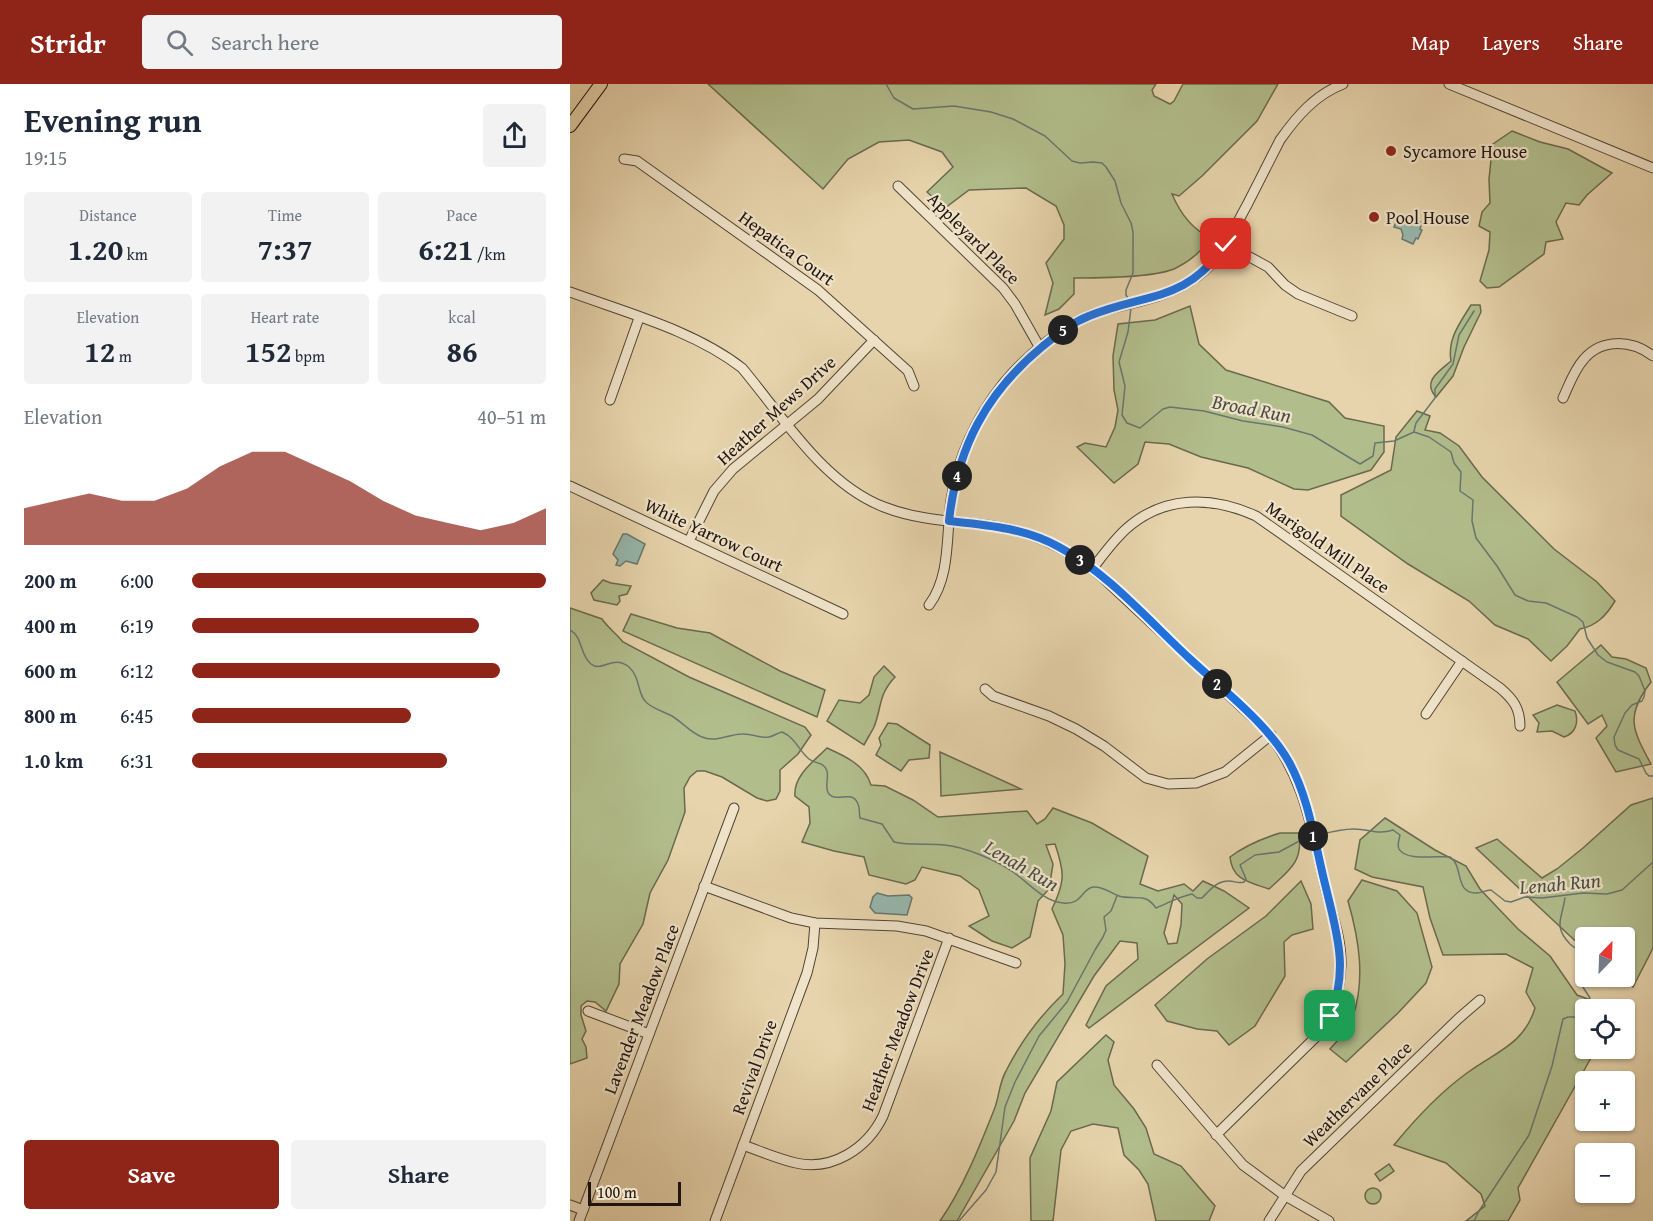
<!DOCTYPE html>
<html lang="en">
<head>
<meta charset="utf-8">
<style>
	body { margin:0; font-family:"Gentium Book Plus",serif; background:#f2f2f3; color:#1f2937; height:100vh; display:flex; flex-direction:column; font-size:22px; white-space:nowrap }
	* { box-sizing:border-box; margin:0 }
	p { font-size:20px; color:#747a83 }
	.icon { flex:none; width:33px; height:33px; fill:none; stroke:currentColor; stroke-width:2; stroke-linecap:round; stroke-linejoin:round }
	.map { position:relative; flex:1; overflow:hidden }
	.drawer { display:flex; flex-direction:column; background:#fff; width:570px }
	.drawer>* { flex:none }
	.needle { width:39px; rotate:23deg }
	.fabs { position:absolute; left:1005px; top:843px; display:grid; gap:12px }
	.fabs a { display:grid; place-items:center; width:60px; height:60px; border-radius:6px; background:#fff; box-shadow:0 2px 4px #0004; font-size:30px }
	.scale { position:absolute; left:18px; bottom:15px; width:93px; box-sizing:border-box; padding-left:6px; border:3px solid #21150f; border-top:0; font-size:16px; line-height:21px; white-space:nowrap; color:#21150f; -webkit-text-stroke:4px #efe3c9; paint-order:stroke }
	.pin { position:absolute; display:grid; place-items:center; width:51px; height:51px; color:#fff; margin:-26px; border-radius:12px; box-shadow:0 3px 9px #0006 }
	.km { position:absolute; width:30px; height:30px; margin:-15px; border-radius:50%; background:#222; color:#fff; font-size:16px; line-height:30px; text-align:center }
	.round { display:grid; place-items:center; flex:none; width:63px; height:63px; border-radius:6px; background:#f2f2f3 }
	.overview { display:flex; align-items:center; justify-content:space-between; height:102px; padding:0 24px }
	h1 { font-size:33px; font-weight:600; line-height:45px }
	.figures { display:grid; grid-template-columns:repeat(3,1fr); gap:9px; height:102px; padding:6px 24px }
	.figures div { display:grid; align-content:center; border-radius:6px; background:#f2f2f3; text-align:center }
	.figures b { font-size:30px; font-weight:600 }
	.figures small { font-size:16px; font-weight:400 }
	.figures p { font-size:16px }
	.chart { height:168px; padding:12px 24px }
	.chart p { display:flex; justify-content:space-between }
	.chart svg { width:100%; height:108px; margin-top:6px; fill:#8f2418; opacity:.7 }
	.primary-button { display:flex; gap:12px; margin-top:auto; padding:12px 24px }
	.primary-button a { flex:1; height:69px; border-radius:6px; background:#8f2418; color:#fff; font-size:24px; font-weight:600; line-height:69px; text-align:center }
	.primary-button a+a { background:#f2f2f3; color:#1f2937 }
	ul { padding:0 24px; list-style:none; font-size:20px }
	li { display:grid; grid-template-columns:96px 72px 1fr; align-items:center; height:45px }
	li i { height:15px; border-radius:8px; background:#8f2418 }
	header { display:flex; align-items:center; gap:36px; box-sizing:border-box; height:84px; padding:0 30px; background:#8f2418; color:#fff }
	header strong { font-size:28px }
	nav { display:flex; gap:33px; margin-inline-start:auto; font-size:21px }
	.search { width:420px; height:54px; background:#f2f2f3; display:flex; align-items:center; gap:15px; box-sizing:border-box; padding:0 21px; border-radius:6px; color:#747a83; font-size:22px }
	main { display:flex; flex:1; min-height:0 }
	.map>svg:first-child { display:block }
</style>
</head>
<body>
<header>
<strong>Stridr</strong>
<div class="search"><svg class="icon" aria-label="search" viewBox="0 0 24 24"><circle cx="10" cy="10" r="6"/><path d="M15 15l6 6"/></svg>Search here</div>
<nav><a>Map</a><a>Layers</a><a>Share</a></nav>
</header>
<main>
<section class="drawer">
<div class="overview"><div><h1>Evening run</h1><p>19:15</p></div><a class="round"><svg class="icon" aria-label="share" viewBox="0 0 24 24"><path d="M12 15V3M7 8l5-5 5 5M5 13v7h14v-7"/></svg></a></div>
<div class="figures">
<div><p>Distance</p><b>1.20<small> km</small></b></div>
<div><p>Time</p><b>7:37</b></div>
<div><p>Pace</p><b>6:21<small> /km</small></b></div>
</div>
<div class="figures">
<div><p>Elevation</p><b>12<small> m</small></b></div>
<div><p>Heart rate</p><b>152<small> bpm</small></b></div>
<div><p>kcal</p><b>86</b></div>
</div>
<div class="chart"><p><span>Elevation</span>40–51 m</p>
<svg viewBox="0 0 160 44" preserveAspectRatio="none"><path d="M0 44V29L10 26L20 23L30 26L40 26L50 21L60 12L70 6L80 6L90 12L100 18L110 26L120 32L130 35L140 38L150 35L160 29V44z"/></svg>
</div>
<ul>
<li><b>200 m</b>6:00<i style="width:100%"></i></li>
<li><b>400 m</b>6:19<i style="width:81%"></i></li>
<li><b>600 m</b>6:12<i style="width:87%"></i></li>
<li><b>800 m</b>6:45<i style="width:62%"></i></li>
<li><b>1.0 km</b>6:31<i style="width:72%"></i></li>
</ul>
<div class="primary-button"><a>Save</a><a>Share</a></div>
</section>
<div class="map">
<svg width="1083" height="1137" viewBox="0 0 1083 1137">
	<rect width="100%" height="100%" fill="#e7d4ac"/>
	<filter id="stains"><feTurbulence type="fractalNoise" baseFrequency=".00333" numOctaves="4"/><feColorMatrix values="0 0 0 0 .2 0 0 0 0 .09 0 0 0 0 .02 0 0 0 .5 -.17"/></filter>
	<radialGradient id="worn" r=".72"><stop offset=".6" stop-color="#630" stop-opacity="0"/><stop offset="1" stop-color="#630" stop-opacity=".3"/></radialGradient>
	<g fill="#b2bd8c" stroke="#6a694e" stroke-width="1.5" fill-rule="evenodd">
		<path d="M138 0H586L582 6 584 12 600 20 604 17 613 0H708L687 37 632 92 609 112 602 110C610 129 621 145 641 154 632 167 620 177 606 184 586 194 528 194 504 194V210L489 225 475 231 483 199 476 179 494 155V141L486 122 456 104 399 106 375 124 357 108 383 83 372 68 339 56 309 58 278 75 253 105Z"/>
		<polygon points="942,47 970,58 998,65 1042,89 1017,111 1009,121 996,119 986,138 993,155 976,158 974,170 929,203 917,204 910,197 919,166 920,148 909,142 912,128 920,119 919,95 921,76 918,72 923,60"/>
		<path d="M901 221H910L911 228 894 263 883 292 866 313C851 297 871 286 881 277 877 255 890 239 901 221Z"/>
		<polygon points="620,222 629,260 656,286 759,318 775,334 814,342 814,368 801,386 738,406 724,405 678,384 631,373 599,360 575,358 568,380 544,399 507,363 515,359 536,363 545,343 548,326 544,306 543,272 548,240 585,236"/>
		<path d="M847 327 860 332 855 346 870 349 889 362 912 393 984 465 1027 498 1045 517C1036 532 1026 542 1010 545L997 562 981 577 958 555 925 541 899 517 838 480 771 432V411L821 386 826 353Z"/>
		<polygon points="33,496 41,499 61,502 57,510 49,512 50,517 47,521 24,516 21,509"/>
		<path d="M0 524 32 535C38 544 46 549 53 558L119 593 235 643 241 651 228 670 210 686V707L206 715 197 717 187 714 152 693 135 687H127L120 693 114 704 115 728 98 776 80 809 73 840 50 880 49 900 36 927 25 918 17 917 11 922V931L16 947 12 955 16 963 17 974 0 980Z"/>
		<polygon points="61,530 107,544 140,549 210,587 255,606 247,633 53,547"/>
		<path d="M1031 561 1042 573 1056 575 1076 584 1081 598C1055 632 1062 645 1081 680L1046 688 1026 654 1037 642 1032 631 1018 640 987 598Z"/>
		<path d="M314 582 325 593C308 611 312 623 304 643 301 649 297 655 294 661L257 637 269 616 290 619 299 611 304 593Z"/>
		<path d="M987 621 1005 627C1009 638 1006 649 994 653L982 647 967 648 969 639 963 631Z"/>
		<polygon points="318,639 327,640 360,661 359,674 339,676 331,687 306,671 311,661 309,654"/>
		<path d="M257 664C275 672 295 681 301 701L315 702 343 716 368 733 457 727 467 740 475 735 483 724 522 739 578 772 570 800 588 807 614 800 623 807 633 797 654 807 679 824 519 944 516 941 536 902 568 875 567 859 550 857 524 892 455 1009 444 1037 387 1137H370C393 1104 409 1064 424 1026 429 1014 429 999 436 987 450 959 470 932 493 910L495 880 493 851 482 825C495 798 495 789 485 760L476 761 483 780 479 805 468 817 460 853 442 864 422 857 399 842 419 832 409 806 390 792 352 783 345 796 336 800 299 791 294 773 264 767 232 758 240 739 239 723 225 712C223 692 244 677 257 664ZM604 811 612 820 611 841 607 859 598 860 594 849Z"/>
		<polygon points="370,668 451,705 371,712"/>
		<polygon points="1083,714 1083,864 1063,903 1049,893 1054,892 1054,854 1016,854 1015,866 906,764 927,755 972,794 987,785 1013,764 1061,721"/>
		<path d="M815 734 865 766 896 782 910 805 926 822 948 845 980 872 1007 911 1041 923 1042 925 1016 926V964L1026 965 948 1104 950 1116 938 1137H896L915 1122 911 1110 876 1079 824 1061C846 1034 868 1010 897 989 925 968 954 961 965 924L956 908 963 884 936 870 873 871 860 834 853 803 802 793 785 785 790 756Z"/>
		<path d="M710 749H729C733 779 719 786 699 805 679 798 662 796 660 773 676 761 691 755 710 749Z"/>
		<path d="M792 796 827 807 847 829 862 883 856 899 828 929 776 978 760 965C768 956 778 946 782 935 796 897 789 855 778 817Z"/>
		<polygon points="731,797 741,820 743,845 722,851 714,858 715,892 685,942 659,961 647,947 627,945 597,937 585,921 637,875 696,832"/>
		<polygon points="536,951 544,958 538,976 544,1001 564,1025 576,1044 584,1070 611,1082 645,1122 639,1137 586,1137 578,1100 569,1086 554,1071 548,1044 523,1040 501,1047 491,1066 483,1137 461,1137 460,1074 481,1027 487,998"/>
		<polygon points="819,1080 824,1087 810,1097 805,1090"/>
		<circle cx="803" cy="1112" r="8"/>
	</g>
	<g fill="#97b8ad" stroke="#68776e" stroke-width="1.5">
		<polygon points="841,134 852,139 850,145 852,146 848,155 846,154 843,160 832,155 833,151 831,145 824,143 826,138 832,140 834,138 839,138"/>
		<polygon points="53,450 57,450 75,460 67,480 56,477 50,482 46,481 48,476 43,470"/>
		<polygon points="307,809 318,812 339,811 342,814 337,831 305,829 300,823 303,813"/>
	</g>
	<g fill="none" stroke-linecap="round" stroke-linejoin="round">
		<g stroke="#68776e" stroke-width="1.5">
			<polyline points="316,0 324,14 343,25 384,22 421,28 443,35 475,52 502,77 510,79 523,78 532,79 536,83 545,97 551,119 561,139 563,148 563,189 556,206 556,211 560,217"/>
			<polyline points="561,224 558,248 549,278 555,302 552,331 557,339 570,344 593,325 600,323 634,327 673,337 713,343 742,351 790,380 803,372 805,359 824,357 844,348 859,353 881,368 884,379 891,388 890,407 903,416 902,437 906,454 927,482 945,511 958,517 976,519 1007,533 1013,538 1017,554 1028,571 1037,578 1065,588 1069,592 1075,607 1074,613 1072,617 1062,621 1055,629 1044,653 1045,661 1048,666 1069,675 1076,689 1079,692 1083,692"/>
			<polyline points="844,347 846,339 865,314 865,305 883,280 889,251 904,227"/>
			<path d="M0 546C13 553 10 572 21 580 32 589 43 570 59 583 71 594 67 611 77 619 84 625 94 628 102 632 112 638 121 649 132 653 145 659 159 650 172 650 182 649 190 655 199 653 204 652 207 649 212 648 226 654 228 666 239 675 245 680 255 678 257 687 259 695 254 704 259 710 267 719 282 705 288 720 290 724 289 730 290 734L312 740 324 758C342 762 358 759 375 761 395 763 426 776 443 788 458 798 474 818 493 819 513 821 511 805 523 803 533 802 540 809 549 812 558 815 567 812 576 815 581 817 583 820 586 824 598 819 608 813 622 810L627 814H632C640 806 646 797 659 797 665 797 667 800 674 798L676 795 670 781 685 771 709 768 733 755 741 753"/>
			<path d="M749 751C760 748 772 745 784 745 800 745 807 751 823 746L830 751C829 755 827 761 829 765 836 778 869 771 880 773 894 782 884 810 907 809 912 809 915 806 921 806L935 817 941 818 955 813 972 814 1013 809 1037 810 1052 806 1083 778"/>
			<path d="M995 814C992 835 983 842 1000 860 1005 865 1011 866 1016 872"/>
			<polyline points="389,1137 416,1106 426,1088 435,1023 445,998 469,952 497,918 525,866 533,853 536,846 534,833 541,827 547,812"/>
			<path d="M904 1137 909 1127 959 1051 982 982 993 935 998 933H1005C1010 926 1017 922 1020 914L1009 897V891L1016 885"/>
		</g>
		<defs>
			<g id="minor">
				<polyline points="879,0 1083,84"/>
				<polyline points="54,75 67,77 248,206 338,287 344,302"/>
				<polyline points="328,102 433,204 445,220 470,264"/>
				<polyline points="656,160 698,183 715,201 728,210 782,232"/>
				<path d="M0 208C57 229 125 247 172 284 213 333 254 400 314 423 347 436 383 437 417 441 460 446 499 465 532 493L692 642C734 687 742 747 756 806 762 830 772 856 771 882 770 905 764 927 752 947L646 1051"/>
				<path d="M993 314C999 301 1004 286 1014 275 1032 254 1062 256 1083 272"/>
				<polyline points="40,316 69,234"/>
				<polyline points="0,402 273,530"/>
				<polyline points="119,457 144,407 163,385 248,315 304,256"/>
				<path d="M523 484C533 471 543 457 556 445 594 411 642 412 686 432L930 604C943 615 950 624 950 642"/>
				<path d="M359 521C381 492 376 450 381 416 388 373 406 334 433 300 453 275 495 239 526 229 561 218 598 215 628 192 652 174 663 146 677 121 688 99 699 78 710 56 727 32 745 11 773 0"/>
				<polyline points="415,605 423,612 479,632 506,645 534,662 576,694 598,700 626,699 655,688 701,651"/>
				<polyline points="856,630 892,577"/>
				<polyline points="134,802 221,834 245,839 327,842 356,847 446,879"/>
				<polyline points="18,927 79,950"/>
				<polyline points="587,981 673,1081 714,1111 759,1137"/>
				<path d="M173 1061C190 1067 208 1075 226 1079 262 1087 297 1065 313 1032L379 854"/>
				<polyline points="0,1121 13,1126"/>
				<polyline points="9,1137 164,724"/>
				<polyline points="145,1137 237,889 243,864 245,839"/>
				<polyline points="699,1137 731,1087 888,935 910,916"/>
			</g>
			<polyline id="major" points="0,42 31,0"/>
		</defs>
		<use href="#minor" stroke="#524536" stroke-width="11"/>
		<use href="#major" stroke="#21150f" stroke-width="14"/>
		<use href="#minor" stroke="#efe3c9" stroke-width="9"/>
		<use href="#major" stroke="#e7d4ac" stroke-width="12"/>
	</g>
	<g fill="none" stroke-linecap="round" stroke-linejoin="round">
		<defs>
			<path id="route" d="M656 160C615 220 577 208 519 232 501 239 487 251 473 262 416 309 387 364 379 437 417 441 455 444 489 463 538 489 578 536 619 574 651 604 698 640 719 678 740 716 745 762 756 804 767 850 779 886 760 932"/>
		</defs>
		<use href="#route" stroke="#fff" stroke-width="12"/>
		<use href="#route" stroke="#1a73e8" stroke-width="8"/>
	</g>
	<g fill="#8f2418" stroke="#efe3c9" stroke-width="2">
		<circle cx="821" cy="67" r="6"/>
		<circle cx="804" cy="133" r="6"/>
	</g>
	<g text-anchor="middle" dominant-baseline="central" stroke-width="4.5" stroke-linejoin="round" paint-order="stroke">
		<g font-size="18" fill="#21150f" stroke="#efe3c9" text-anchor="start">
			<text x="833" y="67">Sycamore House</text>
			<text x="816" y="133">Pool House</text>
		</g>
		<g font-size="18" fill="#21150f" stroke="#efe3c9">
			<text transform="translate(404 154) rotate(45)">Appleyard Place</text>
			<text transform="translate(217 164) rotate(36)">Hepatica Court</text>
			<text transform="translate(206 326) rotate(-42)">Heather Mews Drive</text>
			<text transform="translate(144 451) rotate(25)">White Yarrow Court</text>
			<text transform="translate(758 463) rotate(35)">Marigold Mill Place</text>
			<text transform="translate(71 925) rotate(-69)">Lavender Meadow Place</text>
			<text transform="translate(327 946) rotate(-69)">Heather Meadow Drive</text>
			<text transform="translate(184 983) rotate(-70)">Revival Drive</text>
			<text transform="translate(787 1010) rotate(-44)">Weathervane Place</text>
		</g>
		<g font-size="20" font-style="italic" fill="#4a4e46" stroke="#efe3c9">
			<text transform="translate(682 324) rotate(11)">Broad Run</text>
			<text transform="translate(452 781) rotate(30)">Lenah Run</text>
			<text transform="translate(990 799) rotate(-5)">Lenah Run</text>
		</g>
	</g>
	<rect width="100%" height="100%" filter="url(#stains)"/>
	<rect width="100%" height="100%" fill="url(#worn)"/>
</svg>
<div class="fabs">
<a><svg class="needle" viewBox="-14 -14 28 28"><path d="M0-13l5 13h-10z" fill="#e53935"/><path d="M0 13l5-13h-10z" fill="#747a83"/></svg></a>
<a><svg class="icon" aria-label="locate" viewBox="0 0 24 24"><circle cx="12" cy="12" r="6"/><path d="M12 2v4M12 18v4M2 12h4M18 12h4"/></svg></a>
<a>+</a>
<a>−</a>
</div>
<div class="scale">100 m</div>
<div class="pin" style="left:760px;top:932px;background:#1e9e55"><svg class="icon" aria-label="arrive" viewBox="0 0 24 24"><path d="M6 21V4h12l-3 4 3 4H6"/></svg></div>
<div class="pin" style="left:656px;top:160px;background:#d93025"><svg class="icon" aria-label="check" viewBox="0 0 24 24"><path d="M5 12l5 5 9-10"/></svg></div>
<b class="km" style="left:743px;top:752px">1</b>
<b class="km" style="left:647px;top:600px">2</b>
<b class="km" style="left:510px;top:476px">3</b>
<b class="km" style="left:387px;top:392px">4</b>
<b class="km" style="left:493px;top:246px">5</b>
</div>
</main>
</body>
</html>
